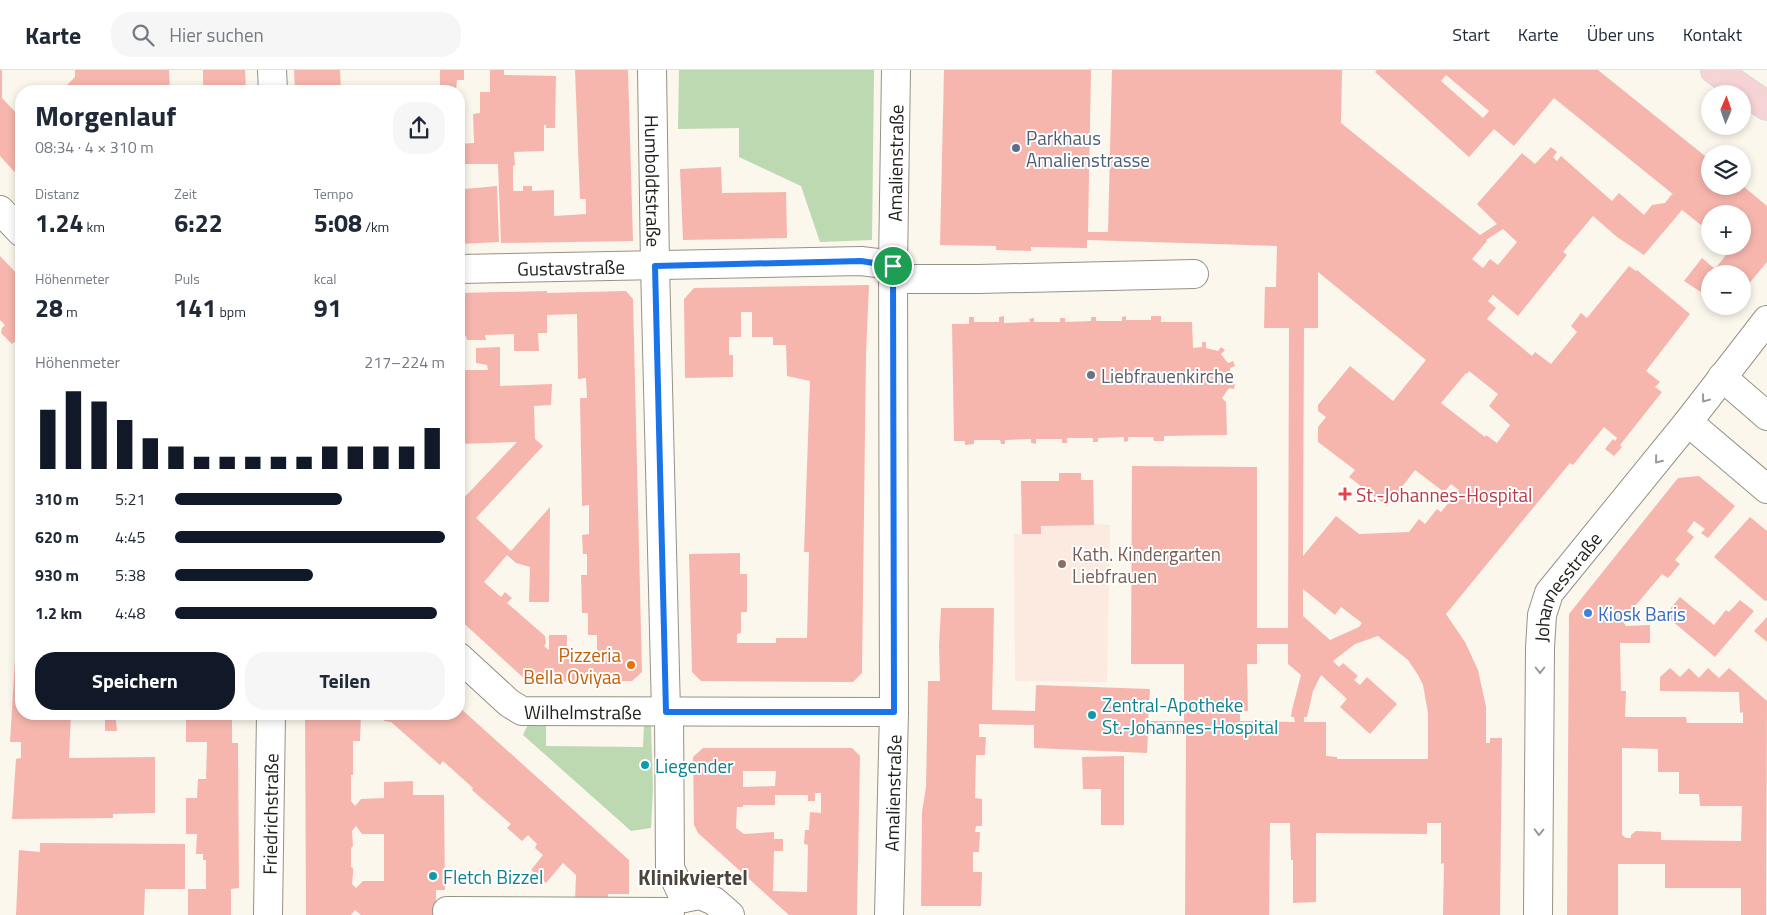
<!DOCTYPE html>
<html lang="de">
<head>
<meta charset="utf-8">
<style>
	body { margin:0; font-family:"Titillium Web",sans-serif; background:#f6f6f7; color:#1f2937; height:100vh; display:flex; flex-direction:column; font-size:19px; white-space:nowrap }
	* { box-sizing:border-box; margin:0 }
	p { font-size:16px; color:#747a83 }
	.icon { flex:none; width:28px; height:28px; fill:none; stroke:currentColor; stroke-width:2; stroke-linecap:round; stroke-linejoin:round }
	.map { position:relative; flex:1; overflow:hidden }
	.details { position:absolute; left:15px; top:15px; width:450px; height:635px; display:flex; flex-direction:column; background:#fff; border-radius:20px; box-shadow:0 2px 8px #0003 }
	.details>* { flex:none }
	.needle { width:32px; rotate:2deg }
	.buttons { position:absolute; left:1701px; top:15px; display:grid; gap:10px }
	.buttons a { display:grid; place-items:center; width:50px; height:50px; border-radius:50%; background:#fff; box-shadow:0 2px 8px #0003; font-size:25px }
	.pin { position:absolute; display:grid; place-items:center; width:42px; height:42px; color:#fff; margin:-21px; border:2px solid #fff; border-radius:50%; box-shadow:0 1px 5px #0007 }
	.round { display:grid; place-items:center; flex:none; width:52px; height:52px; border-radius:20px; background:#f6f6f7 }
	.headline { display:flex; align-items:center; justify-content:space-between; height:85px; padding:0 20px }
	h1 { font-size:28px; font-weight:700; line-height:38px }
	.metrics { display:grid; grid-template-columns:repeat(3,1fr); gap:8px; height:85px; padding:5px 20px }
	.metrics div { display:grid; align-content:center }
	.metrics b { font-size:25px; font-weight:700 }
	.metrics small { font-size:14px; font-weight:400 }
	.metrics p { font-size:14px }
	.chart { height:140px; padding:10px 20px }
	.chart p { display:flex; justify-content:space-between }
	.chart svg { width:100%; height:90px; margin-top:5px; stroke:#111827; stroke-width:6 }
	.cta { display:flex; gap:10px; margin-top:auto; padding:10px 20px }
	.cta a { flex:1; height:58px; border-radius:20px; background:#111827; color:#fff; font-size:20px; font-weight:700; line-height:58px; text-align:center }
	.cta a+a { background:#f6f6f7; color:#1f2937 }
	ul { padding:0 20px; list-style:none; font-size:16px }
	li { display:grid; grid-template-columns:80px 60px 1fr; align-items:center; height:38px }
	li i { height:12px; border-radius:6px; background:#111827 }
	header { display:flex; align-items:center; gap:30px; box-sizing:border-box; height:70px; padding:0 25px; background:#fff; border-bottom:1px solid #e0e1e3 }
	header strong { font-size:24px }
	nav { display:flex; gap:28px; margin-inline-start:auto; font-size:18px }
	.search { width:350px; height:45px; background:#f6f6f7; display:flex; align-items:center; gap:12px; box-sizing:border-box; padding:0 18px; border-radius:20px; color:#747a83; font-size:19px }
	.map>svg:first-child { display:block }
</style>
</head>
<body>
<header>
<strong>Karte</strong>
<div class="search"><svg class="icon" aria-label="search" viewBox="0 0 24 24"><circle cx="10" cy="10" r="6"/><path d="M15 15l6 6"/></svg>Hier suchen</div>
<nav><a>Start</a><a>Karte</a><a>Über uns</a><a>Kontakt</a></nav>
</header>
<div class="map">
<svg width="1767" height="845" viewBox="0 0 1767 845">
	<rect width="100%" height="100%" fill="#fbf7ec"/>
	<polygon fill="#fce9e0" points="1059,403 1081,403 1081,410 1093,410 1094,454 1110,455 1107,612 1015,611 1014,464 1022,464 1021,411 1059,411"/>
	<g fill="#bcd9b1">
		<polygon points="679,0 874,0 872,170 820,172 801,116 739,87 739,58 678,59"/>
		<polygon points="529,652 546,653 546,676 643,677 644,655 651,654 653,718 651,758 631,761 523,665"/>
	</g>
	<g fill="#f6b6ae" fill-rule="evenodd">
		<polygon points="0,0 2,0 2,28 21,48 21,109 0,86"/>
		<polygon points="75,0 169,0 170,21 61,21 75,7"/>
		<polygon points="203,0 245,0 246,21 203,21"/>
		<polygon points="294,0 340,0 341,21 295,21"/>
		<polygon points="440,0 464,0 464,10 457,10 456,21 440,21"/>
		<polygon points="490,0 504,0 504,5 556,6 555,58 546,58 546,55 544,55 544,81 514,82 515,95 513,96 513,121 523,121 523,116 532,116 532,121 554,120 554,146 586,144 586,129 580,129 575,0 628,0 633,171 501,173 498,94 459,94 459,74 474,73 473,44 480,43 480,22 490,22"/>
		<path d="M944 0H1091L1088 162H1108L1112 0H1342L1341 53 1480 165 1497 154 1477 134 1522 83 1535 94 1551 77 1557 82 1553 87 1557 91 1561 86 1612 131 1619 123 1644 145 1652 135 1665 133 1672 124 1674 125 1554 28 1514 76 1494 59 1469 87 1375 2 1377 0H1598L1710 90V116H1743L1767 136V192L1742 222V204H1710V228L1684 211 1702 188 1715 199 1733 176H1742V144H1710V162L1682 140 1644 185 1617 167 1593 146 1563 182 1567 185 1518 246 1493 225 1488 231 1496 238 1487 249 1532 286 1535 282 1551 294 1577 262 1571 256 1581 243 1587 248 1629 196 1636 201 1637 200 1690 244 1646 301 1660 312 1655 317 1662 322 1620 375 1622 377 1614 386 1605 379 1613 369 1615 371 1617 368 1604 357 1573 395 1570 393 1446 544 1465 572 1478 600 1486 637V673H1490V668H1502L1500 845H1443L1444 793 1441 794V753H1427V764L1316 763V832L1293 833V790H1291L1290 753H1270L1269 845H1185L1186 664 1148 663 1147 683 1034 678V655L979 654V667H986L985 685H976L975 728 982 729V756H976L975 762H980L979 782H973V802H982L981 836H921L922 742 926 717 928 611H940L939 576 941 538H994L992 640 1035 641 1036 615 1150 619 1148 651H1184V594H1131L1132 396 1257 397V558H1288L1289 258H1264L1265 217H1276L1277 176 1087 170V178L1031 177V181L996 180V176L940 175ZM1446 5 1489 41 1483 48 1441 11ZM1503 159 1517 172 1498 195 1490 189 1483 198 1472 189 1487 171 1486 170ZM1318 202 1426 290 1393 331 1350 296 1318 335V341L1326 347 1318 357V372L1355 400 1349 407 1387 436 1415 400 1444 422 1451 414 1459 420 1441 442 1437 439 1425 454 1419 449 1409 462 1359 464 1336 446 1303 486 1304 258H1318ZM1469 301 1498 324 1489 336 1510 355 1497 373 1486 365 1485 367 1441 333 1466 303 1467 304ZM1303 519 1335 545 1341 537 1362 553 1359 557 1330 570 1303 546ZM1378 566 1408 590 1418 605 1423 615 1428 643V689H1337V687L1326 686V652H1304V647H1307L1313 621 1321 605 1347 629 1340 637 1370 664 1397 634 1367 607 1360 615 1354 610 1358 606 1343 593 1339 597 1333 591 1355 574ZM1257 574H1288V594L1301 605 1292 640 1291 647H1294L1295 652 1240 651V641H1248L1247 594H1257Z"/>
		<polygon points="721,97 722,123 786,122 787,168 683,170 680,99"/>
		<polygon points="497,116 499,172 459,174 459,131 463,131 464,119"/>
		<polygon points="0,186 21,208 21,273 18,269 12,274 1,263 2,258 5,255 0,250"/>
		<polygon points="869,215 866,284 862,603 853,612 701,611 692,602 689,484 740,483 740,504 747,504 747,542 741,542 741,563 737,564 737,573 776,573 776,568 807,568 809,482 804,482 810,311 787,306 786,275 773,275 773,267 752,267 752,242 741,242 741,267 729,267 729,285 733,285 733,307 685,308 684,229 694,218"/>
		<polygon points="547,221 547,223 626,221 633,229 642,602 632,611 528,612 459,549 459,433 517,372 459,374 459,300 488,300 487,295 476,293 476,278 500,277 500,316 552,314 551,335 534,336 535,369 543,376 476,448 511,481 550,437 549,532 529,532 530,497 516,493 507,485 484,512 501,527 505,522 512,528 507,533 545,566 546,573 544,576 549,580 549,565 567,565 567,589 597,588 597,565 588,565 588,543 582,543 581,505 587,505 587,484 583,484 582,465 589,464 589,435 582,436 580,328 587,328 586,308 578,309 577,244 547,245 547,263 538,263 539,281 514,281 514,264 485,265 486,270 467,270 466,266 459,266 459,223"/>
		<polygon points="1004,246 1004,253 1030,252 1029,249 1034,248 1034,252 1060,252 1060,248 1065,248 1065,252 1091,251 1091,247 1096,247 1096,251 1122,251 1122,247 1126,246 1126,250 1151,250 1151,246 1161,246 1161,252 1192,252 1193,278 1202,277 1202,272 1206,272 1206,278 1218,281 1221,277 1225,280 1221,284 1228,293 1233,291 1235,296 1230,298 1230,313 1235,314 1234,319 1229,318 1222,328 1226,332 1227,365 1164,366 1164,371 1154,371 1153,367 1128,367 1128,371 1124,372 1124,367 1098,368 1098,372 1093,372 1093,368 1067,368 1067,373 1062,373 1062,369 1036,369 1036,374 1031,373 1031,369 1005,370 1005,374 1001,374 1000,370 974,370 974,374 965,375 965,371 954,371 952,254 969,254 969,247 974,247 974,252 999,252 999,247"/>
		<polygon points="1059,403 1081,403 1081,410 1093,410 1094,455 1041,456 1041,464 1022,464 1021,411 1059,411"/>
		<path d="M1699 406 1735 436 1708 468 1701 463 1705 459 1694 451 1687 461 1694 467 1675 490 1680 494 1668 508 1662 504 1631 541 1633 543 1624 553 1626 556 1650 555V573H1620L1621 621H1626L1625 647H1686L1687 653H1743V642L1740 643 1739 622 1660 621V607L1670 598 1680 607 1689 598 1699 608 1708 598 1719 608 1729 598 1767 631 1766 845H1741V818H1665V794H1618V845H1567L1569 544 1678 408ZM1622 678 1658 679V702H1679V724H1699L1700 736H1742L1741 771 1661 770V762L1636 761 1631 765V768H1626L1622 765Z"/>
		<polygon points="1750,447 1767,461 1767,530 1765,531 1714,487"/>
		<polygon points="1680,527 1714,555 1726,540 1729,542 1740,530 1754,541 1715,587 1665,545"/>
		<polygon points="1767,547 1767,572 1754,561"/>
		<polygon points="16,573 21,573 21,644 71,644 69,688 155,687 155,743 113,744 113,748 12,749 16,689 21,688 21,672 10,672"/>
		<polygon points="459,637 629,790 629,824 608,824 608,832 575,831 576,805 563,793 546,813 531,800 543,785 535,778 537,774 528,765 522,771 507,758 511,754 472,720 473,718 443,691 440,695 391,652 384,651 384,644 459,644"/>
		<polygon points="174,644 232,644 232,673 238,673 239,818 231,819 231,845 188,845 188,819 206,819 206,790 203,790 203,784 196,784 197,764 186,764 186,728 197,728 198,709 206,709 207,672 186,672 186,647 174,647"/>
		<path d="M305 644H361L360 671H353V705H351V731L355 736 361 729 384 728V712L413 711V725H444L445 820H436V845H361L355 840 351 845H306ZM356 756 362 764H384V811H363L356 818 352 814 353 803V798L351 797V778L353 776 352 761Z"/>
		<polygon points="105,650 116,650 117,661 105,661"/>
		<path d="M703 678H852L860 686 857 845H789L698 763 694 755 693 687ZM743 701H776L775 716 743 717ZM815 723H821V743L810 742 809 760H805L804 774 808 775 807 822 773 821 774 781H783V769H774V762L744 764 736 758 737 737H743V735H775V725H808V731H815Z"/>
		<polygon points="1124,686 1124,755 1101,755 1101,719 1083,719 1082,687"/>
		<polygon points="40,773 185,774 185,819 145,819 144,845 16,845 19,780 40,782"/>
	</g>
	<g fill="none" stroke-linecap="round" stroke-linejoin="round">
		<defs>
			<g id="minor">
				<polyline points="272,0 273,21"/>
				<path id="s1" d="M652 0 655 195 666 642"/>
				<polyline points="0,140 21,162"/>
				<path id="s2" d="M459 199 861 191 893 195"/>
				<polyline points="893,209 979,209 1194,204"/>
				<polyline points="1722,307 1767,346"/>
				<polyline points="1688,352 1767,419"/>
				<path id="s3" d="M459 587 509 633 522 641 894 642"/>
				<polyline points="669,642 670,798 684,828"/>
				<polyline points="684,828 700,825 714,831 730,845"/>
				<polyline points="447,841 670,842"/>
				<path id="s4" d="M268 845 271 644"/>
				<path id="s5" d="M889 845 894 642 893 195 896 0"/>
				<path id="s6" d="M1538 845 1540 578 1542 545 1549 523 1688 352 1767 250"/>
			</g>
			<polyline id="major" points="1715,0 1767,36"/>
		</defs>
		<use href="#minor" stroke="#979288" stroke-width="30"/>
		<use href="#major" stroke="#d7d7d6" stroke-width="30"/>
		<use href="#minor" stroke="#fff" stroke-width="28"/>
		<use href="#major" stroke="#f6d3d5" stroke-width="28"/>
	</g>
	<defs><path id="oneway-chevron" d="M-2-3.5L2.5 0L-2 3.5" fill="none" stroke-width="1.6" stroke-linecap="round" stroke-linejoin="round" transform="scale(1.25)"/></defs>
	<g stroke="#9b9a98">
		<use href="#oneway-chevron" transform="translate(1705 329) rotate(127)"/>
		<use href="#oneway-chevron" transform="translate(1658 390) rotate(129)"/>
		<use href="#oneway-chevron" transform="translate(1540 600) rotate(90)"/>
		<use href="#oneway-chevron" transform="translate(1539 762) rotate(91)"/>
	</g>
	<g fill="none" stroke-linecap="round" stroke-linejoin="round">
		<defs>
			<polygon id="route" points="861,191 893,196 894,642 666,642 655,196"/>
		</defs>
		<use href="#route" stroke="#fff" stroke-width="10"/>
		<use href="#route" stroke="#1a73e8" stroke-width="6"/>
	</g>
	<circle fill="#5c6f8a" stroke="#fff" stroke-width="2" cx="1016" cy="78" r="5"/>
	<circle fill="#6b7280" stroke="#fff" stroke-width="2" cx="1091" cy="305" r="5"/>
	<path fill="#e0444e" stroke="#fff" stroke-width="2" d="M1342.5 416.5h5v5h5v5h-5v5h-5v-5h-5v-5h5z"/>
	<circle fill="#8d6e63" stroke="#fff" stroke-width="2" cx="1062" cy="494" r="5"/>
	<circle fill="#3f7fe0" stroke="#fff" stroke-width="2" cx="1588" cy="543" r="5"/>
	<circle fill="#e8710a" stroke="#fff" stroke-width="2" cx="631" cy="595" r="5"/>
	<g fill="#0f9aa8" stroke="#fff" stroke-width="2">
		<circle cx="1092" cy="645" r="5"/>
		<circle cx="645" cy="695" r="5"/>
		<circle cx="433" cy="806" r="5"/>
	</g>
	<g text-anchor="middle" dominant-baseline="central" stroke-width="4" stroke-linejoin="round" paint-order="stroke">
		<g font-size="19" fill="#4e5e75" stroke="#fff" text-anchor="start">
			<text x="1026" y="67">Parkhaus<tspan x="1026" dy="22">Amalienstrasse</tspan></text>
		</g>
		<g font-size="19" fill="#211f1b" stroke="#fff">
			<text stroke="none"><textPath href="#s5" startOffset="752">Amalienstraße</textPath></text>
			<text stroke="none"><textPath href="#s1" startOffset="111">Humboldtstraße</textPath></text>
			<text stroke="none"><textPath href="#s2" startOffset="112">Gustavstraße</textPath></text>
			<text stroke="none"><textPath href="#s6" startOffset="336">Johannesstraße</textPath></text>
			<text stroke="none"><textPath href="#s3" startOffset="144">Wilhelmstraße</textPath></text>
			<text stroke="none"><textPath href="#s5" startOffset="122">Amalienstraße</textPath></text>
			<text stroke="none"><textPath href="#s4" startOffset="101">Friedrichstraße</textPath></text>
		</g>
		<g font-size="19" fill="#5b616d" stroke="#fff" text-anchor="start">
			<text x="1101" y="305">Liebfrauenkirche</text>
		</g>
		<g font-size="19" fill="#be3a42" stroke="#fff" text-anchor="start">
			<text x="1356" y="424">St.-Johannes-Hospital</text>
		</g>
		<g font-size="19" fill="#785e54" stroke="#fff" text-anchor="start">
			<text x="1072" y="483">Kath. Kindergarten<tspan x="1072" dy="22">Liebfrauen</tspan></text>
		</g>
		<g font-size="19" fill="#366cbe" stroke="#fff" text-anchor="start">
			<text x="1598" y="543">Kiosk Baris</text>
		</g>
		<g font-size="19" fill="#c56008" stroke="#fff" text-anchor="end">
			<text x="621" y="584">Pizzeria<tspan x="621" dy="22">Bella Oviyaa</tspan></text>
		</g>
		<g font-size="19" fill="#0d838f" stroke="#fff" text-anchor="start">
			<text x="1102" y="634">Zentral-Apotheke<tspan x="1102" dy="22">St.-Johannes-Hospital</tspan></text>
			<text x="655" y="695">Liegender</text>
			<text x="443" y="806">Fletch Bizzel</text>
		</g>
		<g font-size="21" font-weight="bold" fill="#4a463d" stroke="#fff">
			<text x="693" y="807">Klinikviertel</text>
		</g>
	</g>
</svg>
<div class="buttons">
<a><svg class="needle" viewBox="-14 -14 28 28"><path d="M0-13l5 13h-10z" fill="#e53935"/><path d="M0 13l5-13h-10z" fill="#747a83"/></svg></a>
<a><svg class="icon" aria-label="layers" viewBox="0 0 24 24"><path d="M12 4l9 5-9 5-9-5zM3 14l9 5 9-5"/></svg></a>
<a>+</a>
<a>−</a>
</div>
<div class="pin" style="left:893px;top:196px;background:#1e9e55"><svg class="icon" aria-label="arrive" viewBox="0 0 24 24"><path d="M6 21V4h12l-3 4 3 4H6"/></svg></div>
<section class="details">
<div class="headline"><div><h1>Morgenlauf</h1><p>08:34 · 4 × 310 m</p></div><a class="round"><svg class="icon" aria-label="share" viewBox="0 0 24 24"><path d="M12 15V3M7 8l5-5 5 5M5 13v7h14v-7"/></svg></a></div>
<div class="metrics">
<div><p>Distanz</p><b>1.24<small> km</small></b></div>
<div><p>Zeit</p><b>6:22</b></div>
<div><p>Tempo</p><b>5:08<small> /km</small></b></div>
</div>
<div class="metrics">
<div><p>Höhenmeter</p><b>28<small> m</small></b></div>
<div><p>Puls</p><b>141<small> bpm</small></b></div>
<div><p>kcal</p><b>91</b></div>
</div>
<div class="chart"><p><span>Höhenmeter</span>217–224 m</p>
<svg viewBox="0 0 160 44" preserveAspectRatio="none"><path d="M5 44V15M15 44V6M25 44V11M35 44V20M45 44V29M55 44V33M65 44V38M75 44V38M85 44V38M95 44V38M105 44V38M115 44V33M125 44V33M135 44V33M145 44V33M155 44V24"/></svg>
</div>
<ul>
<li><b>310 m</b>5:21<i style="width:62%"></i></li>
<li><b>620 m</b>4:45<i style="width:100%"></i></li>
<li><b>930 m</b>5:38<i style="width:51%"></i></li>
<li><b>1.2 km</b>4:48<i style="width:97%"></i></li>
</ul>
<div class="cta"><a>Speichern</a><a>Teilen</a></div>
</section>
</div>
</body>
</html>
